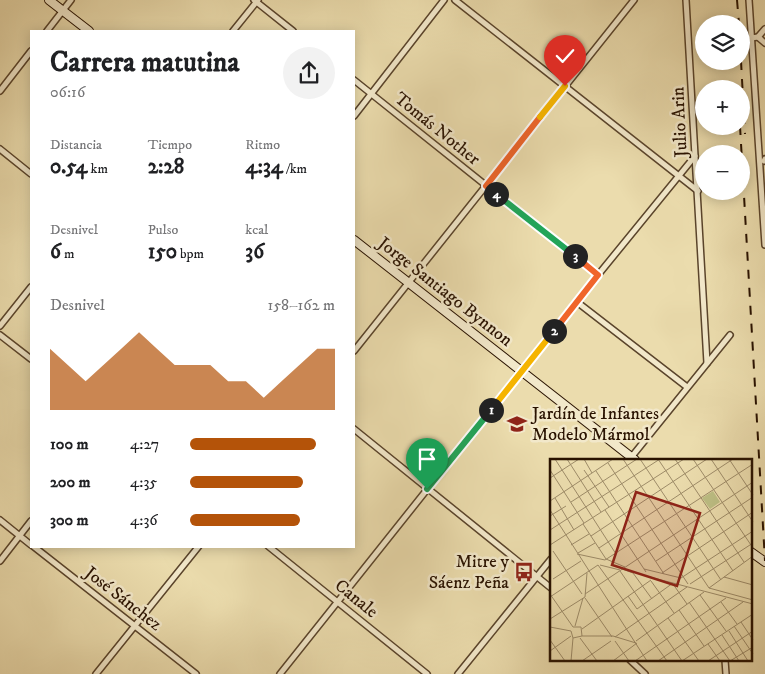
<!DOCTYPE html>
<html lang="es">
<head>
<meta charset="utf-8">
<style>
	body { margin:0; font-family:"IM FELL DW Pica",serif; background:#f2f2f2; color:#202124; height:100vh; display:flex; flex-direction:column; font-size:19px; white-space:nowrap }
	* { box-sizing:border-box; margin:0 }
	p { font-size:16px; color:#757577 }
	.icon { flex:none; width:28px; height:28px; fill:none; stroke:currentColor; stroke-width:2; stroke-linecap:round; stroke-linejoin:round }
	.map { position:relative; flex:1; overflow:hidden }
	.side { position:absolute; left:30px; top:30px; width:325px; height:518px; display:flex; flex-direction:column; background:#fff; border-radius:0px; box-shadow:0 2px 12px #0003 }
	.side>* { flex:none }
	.tools { position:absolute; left:695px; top:15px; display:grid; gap:10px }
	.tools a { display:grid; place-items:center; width:55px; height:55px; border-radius:50%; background:#fff; box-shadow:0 2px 12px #0003; font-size:25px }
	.pin { position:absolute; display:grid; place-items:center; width:42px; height:42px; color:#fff; margin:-51px -21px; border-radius:50% 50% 50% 0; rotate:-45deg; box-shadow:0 0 5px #0007 }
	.pin .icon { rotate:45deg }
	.km { position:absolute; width:25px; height:25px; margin:-12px; border-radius:50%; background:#222; color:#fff; font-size:14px; line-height:25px; text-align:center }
	.round { display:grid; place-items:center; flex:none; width:52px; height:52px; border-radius:26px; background:#f2f2f2 }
	.head { display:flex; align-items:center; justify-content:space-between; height:85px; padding:0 20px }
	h1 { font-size:28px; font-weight:700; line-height:38px }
	.figures { display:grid; grid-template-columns:repeat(3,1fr); gap:8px; height:85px; padding:5px 20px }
	.figures div { display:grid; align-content:center }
	.figures b { font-size:21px; font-weight:700 }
	.figures small { font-size:14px; font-weight:400 }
	.figures p { font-size:14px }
	.chart { height:140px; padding:10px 20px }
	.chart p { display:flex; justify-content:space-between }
	.chart svg { width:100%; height:90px; margin-top:5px; fill:#b45309; opacity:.7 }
	ul { padding:0 20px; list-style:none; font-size:16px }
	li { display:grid; grid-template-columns:80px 60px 1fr; align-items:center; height:38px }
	li i { height:12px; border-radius:6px; background:#b45309 }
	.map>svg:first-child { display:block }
</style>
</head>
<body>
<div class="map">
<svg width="765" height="674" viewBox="0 0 765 674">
	<rect width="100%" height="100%" fill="#ebdcad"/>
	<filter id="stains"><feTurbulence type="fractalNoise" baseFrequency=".004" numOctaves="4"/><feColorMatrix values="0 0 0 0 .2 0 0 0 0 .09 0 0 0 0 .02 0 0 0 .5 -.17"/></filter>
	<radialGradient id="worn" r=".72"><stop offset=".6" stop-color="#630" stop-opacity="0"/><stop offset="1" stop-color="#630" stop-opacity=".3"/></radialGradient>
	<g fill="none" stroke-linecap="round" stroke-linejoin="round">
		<defs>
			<g id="street">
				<polyline points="254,0 293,31"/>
				<polyline points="455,0 698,191"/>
				<polyline points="686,0 707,363"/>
				<polyline points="749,0 765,245"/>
				<polyline points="47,31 71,0"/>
				<polyline points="233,31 258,0"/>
				<polyline points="758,37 765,29"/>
				<polyline points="751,38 758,37 765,43"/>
				<polyline points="354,80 598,275"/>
				<polyline points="0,91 31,51"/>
				<polyline points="354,116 444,0"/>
				<polyline points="0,149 31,174"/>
				<polyline points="764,161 765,159"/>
				<polyline points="577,302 687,387"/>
				<polyline points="0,326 31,287"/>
				<polyline points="0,335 31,359"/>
				<polyline points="354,351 634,0"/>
				<polyline points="354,429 551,588"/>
				<polyline points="629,460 730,335"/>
				<polyline points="0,520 31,545"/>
				<polyline points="33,546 196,674"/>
				<polyline points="268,546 427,674"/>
				<polyline points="0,561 31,521"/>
				<polyline points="630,660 645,674"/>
				<polyline points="725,660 726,674"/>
				<polyline points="96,674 199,546"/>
				<polyline points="280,674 598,275 695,156"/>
				<polyline points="458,674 551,559"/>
			</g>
			<g id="secondary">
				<polyline points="49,0 89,31"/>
				<polyline points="354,240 635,460"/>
				<polyline points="751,552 765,562"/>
			</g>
		</defs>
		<use href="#street" stroke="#5a442b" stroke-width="8"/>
		<use href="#secondary" stroke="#291200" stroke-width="10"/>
		<use href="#street" stroke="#f2e8ca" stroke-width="5"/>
		<use href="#secondary" stroke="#f2e8ca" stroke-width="8"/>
		<g stroke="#291200" stroke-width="2" stroke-dasharray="9 9" stroke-linecap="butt">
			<polyline points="737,0 739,24"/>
			<polyline points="741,61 745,134"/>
			<polyline points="740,126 765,561"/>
		</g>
	</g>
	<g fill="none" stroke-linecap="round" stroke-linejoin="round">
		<defs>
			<polyline id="split-1" points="427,489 491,410"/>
			<polyline id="split-2" points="491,410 554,331"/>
			<polyline id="split-3" points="554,331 598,275 575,256"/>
			<polyline id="split-4" points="496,194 575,256"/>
			<polyline id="split-5" points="496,194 486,186 540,117"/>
			<polyline id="split-6" points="540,117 565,86"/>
		</defs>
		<use href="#split-1" stroke="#fff" stroke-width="10"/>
		<use href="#split-2" stroke="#fff" stroke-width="10"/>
		<use href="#split-3" stroke="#fff" stroke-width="10"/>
		<use href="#split-4" stroke="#fff" stroke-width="10"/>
		<use href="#split-5" stroke="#fff" stroke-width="10"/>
		<use href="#split-6" stroke="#fff" stroke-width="10"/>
		<use href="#split-1" stroke="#22a559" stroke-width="6"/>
		<use href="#split-2" stroke="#f5b400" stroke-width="6"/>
		<use href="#split-3" stroke="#f0652b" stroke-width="6"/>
		<use href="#split-4" stroke="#22a559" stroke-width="6"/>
		<use href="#split-5" stroke="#f0652b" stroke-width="6"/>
		<use href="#split-6" stroke="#f5b400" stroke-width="6"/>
	</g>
	<defs>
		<symbol id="school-bare" viewBox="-9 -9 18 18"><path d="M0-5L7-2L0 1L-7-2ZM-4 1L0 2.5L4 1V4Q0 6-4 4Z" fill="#8f2418" stroke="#f2e8ca" stroke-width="2.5" paint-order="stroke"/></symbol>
		<symbol id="bus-bare" viewBox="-9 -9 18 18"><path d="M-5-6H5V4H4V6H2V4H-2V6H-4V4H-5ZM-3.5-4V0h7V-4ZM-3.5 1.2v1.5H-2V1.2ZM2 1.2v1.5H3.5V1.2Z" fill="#8f2418" stroke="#f2e8ca" stroke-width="2.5" paint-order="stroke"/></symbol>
	</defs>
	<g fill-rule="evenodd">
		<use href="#school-bare" x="503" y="410" width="28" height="28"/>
		<use href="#bus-bare" x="510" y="558" width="28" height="28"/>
	</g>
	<g text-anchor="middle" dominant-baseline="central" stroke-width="5" stroke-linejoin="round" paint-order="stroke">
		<g font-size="18" fill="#291200" stroke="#f2e8ca">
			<text transform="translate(680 122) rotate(-93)">Julio Arin</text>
			<text transform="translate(437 129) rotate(39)">Tomás Nother</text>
			<text transform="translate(445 292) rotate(38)">Jorge Santiago Bynnon</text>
			<text transform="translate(123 599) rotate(38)">José Sánchez</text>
			<text transform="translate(356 599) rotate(39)">Canale</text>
		</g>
		<g font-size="18" fill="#291200" stroke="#f2e8ca" text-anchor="start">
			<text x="532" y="414">Jardín de Infantes<tspan x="532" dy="21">Modelo Mármol</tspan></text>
			<text x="509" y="562" text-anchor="end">Mitre y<tspan x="509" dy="21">Sáenz Peña</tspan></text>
		</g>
	</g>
	<g transform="translate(550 459)">
		<rect width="202" height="202" fill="#ebdcad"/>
		<path d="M163 32 170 43 160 50 152 39Z" fill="#bdbf85"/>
		<path fill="none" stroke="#9d8b68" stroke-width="1" d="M5 0 66 95M17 0 51 53M34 0 42 14M73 0 159 129M90 0 171 121M108 0 183 112M125 0 194 103M143 0 203 89M161 0 203 63M179 0 203 36M58 4 138 125M0 11 34 64M34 11 59 48M46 12 114 115M0 19 29 0M5 39 24 71M0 42 63 0M21 43 87 0M0 51 97 202M55 51 96 113M0 57 16 47M33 65 56 100M0 71 110 0M41 77 157 0M0 86 134 0M21 86 39 75M49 89 183 0M3 92 32 135M28 94 45 84M27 95 55 101 203 5M56 100 75 108M106 102 203 38M48 106 117 202M50 106 70 111M72 110 83 114 102 140M94 110 131 119 203 72M70 112 132 202M112 114 203 53M100 118 203 145M174 118 203 126M3 120 31 102M101 122 124 154M123 125 137 145M140 125 203 84M159 129 203 97M159 129 203 141M0 135 23 168M35 135 203 23M150 136 176 172M78 137 87 150 123 124M0 138 48 106M35 139 62 178M139 143 180 202M171 143 187 165M129 151 154 187M118 159 149 202M0 160 35 138 37 114M191 163 203 181M25 167 33 139M184 167 203 195M0 168 21 172M32 170 101 121M21 172 23 179 32 177 31 168H23M179 172 198 202M172 176 189 202M32 177H63L86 184M65 178 137 128M30 179 47 202M0 181 15 202M65 182 79 202M86 182 154 133M158 185 170 202M0 192 21 177M21 202 23 179M32 202 61 182M63 202 87 184M85 202 176 139M108 202 193 143M132 202 203 155M158 202 203 172M180 202 203 188"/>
		<path fill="#8f2418" fill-opacity="0.15" stroke="#8f2418" stroke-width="2.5" d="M86 33 150 54 127 127 62 106Z"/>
		<rect width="202" height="202" fill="none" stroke="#291200" stroke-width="2.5"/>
	</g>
	<rect width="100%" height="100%" filter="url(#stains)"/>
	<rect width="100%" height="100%" fill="url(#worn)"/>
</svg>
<div class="tools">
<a><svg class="icon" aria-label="layers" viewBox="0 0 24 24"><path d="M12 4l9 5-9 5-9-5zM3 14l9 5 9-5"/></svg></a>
<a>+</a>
<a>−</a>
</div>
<div class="pin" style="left:427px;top:489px;background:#1e9e55"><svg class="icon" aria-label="arrive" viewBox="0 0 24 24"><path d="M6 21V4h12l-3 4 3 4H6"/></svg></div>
<div class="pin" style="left:565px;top:86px;background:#d93025"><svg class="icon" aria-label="check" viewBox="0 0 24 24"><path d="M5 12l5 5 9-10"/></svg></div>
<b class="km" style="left:491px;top:410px">1</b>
<b class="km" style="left:554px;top:331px">2</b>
<b class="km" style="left:575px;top:256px">3</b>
<b class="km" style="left:496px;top:194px">4</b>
<section class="side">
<div class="head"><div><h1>Carrera matutina</h1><p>06:16</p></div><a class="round"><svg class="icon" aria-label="share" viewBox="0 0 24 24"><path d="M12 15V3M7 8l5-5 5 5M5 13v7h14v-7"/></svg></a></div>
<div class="figures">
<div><p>Distancia</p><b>0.54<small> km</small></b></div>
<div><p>Tiempo</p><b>2:28</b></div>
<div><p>Ritmo</p><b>4:34<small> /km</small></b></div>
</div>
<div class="figures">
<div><p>Desnivel</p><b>6<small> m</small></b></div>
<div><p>Pulso</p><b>150<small> bpm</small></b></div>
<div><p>kcal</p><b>36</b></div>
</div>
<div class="chart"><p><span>Desnivel</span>158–162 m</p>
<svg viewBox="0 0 160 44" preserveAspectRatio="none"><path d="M0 44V14L10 22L20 30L30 22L40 14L50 6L60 14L70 22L80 22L90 22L100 30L110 30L120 38L130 30L140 22L150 14L160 14V44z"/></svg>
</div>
<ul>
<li><b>100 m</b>4:27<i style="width:87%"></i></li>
<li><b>200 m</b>4:35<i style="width:78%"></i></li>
<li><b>300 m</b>4:36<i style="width:76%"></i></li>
</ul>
</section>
</div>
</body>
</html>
